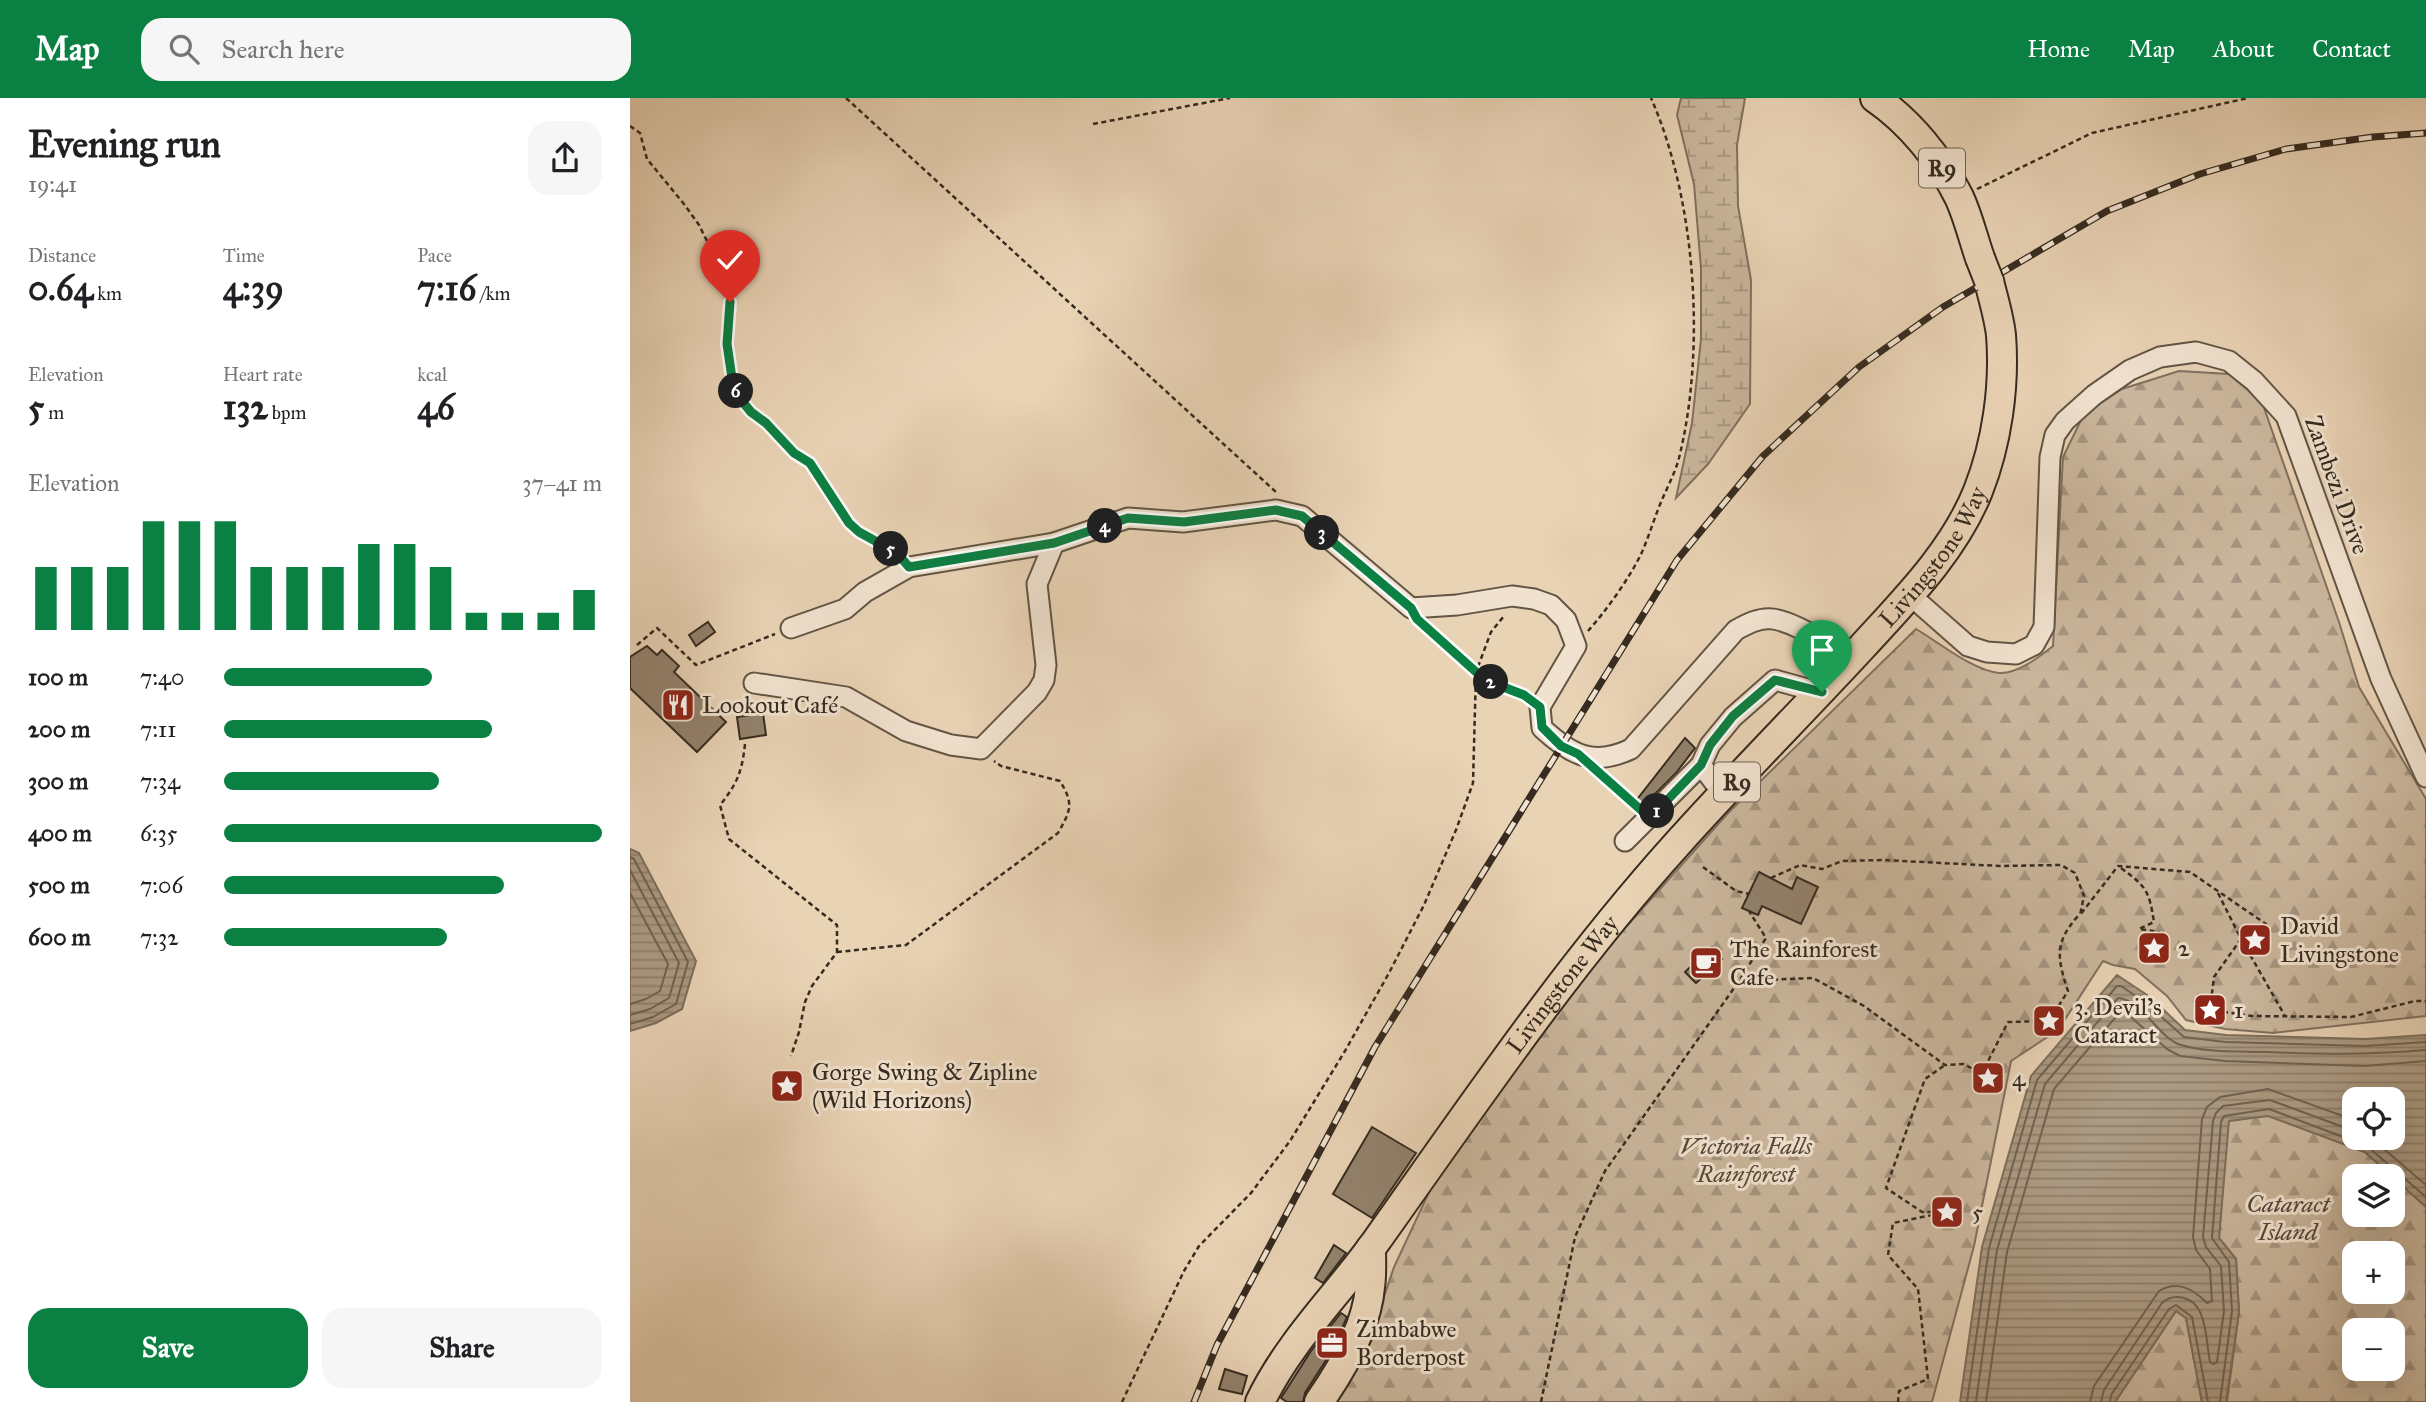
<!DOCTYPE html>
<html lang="en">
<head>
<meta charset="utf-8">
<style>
	body { margin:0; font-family:"IM FELL Great Primer",serif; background:#f6f6f6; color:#202124; height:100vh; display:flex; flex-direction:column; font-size:26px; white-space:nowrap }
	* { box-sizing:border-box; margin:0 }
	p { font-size:23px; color:#757577 }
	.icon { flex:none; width:38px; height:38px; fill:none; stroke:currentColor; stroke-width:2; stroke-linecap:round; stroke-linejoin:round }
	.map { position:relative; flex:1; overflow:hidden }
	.panel { display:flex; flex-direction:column; background:#fff; width:630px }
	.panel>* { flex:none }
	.buttons { position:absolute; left:1712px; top:989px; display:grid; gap:14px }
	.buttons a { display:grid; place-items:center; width:63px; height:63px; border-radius:14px; background:#fff; box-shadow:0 7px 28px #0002; font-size:35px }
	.pin { position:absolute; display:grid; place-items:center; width:60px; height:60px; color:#fff; margin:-72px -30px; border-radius:50% 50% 50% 0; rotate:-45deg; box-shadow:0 0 7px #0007 }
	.pin .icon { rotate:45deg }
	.km { position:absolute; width:35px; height:35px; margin:-18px; border-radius:50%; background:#222; color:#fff; font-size:19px; line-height:35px; text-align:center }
	.round { display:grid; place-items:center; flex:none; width:74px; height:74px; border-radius:21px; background:#f6f6f6 }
	.head { display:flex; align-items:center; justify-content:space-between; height:119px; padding:0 28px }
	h1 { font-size:38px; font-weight:800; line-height:52px }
	.metrics { display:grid; grid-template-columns:repeat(3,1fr); gap:10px; height:119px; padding:7px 28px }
	.metrics div { display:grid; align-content:center }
	.metrics b { font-size:35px; font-weight:800 }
	.metrics small { font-size:19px; font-weight:400 }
	.metrics p { font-size:19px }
	.chart { height:196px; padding:14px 28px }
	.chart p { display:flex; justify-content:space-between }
	.chart svg { width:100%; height:126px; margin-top:7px; stroke:#0b8043; stroke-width:6 }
	.button { display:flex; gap:14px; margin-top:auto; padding:14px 28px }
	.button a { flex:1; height:80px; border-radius:21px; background:#0b8043; color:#fff; font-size:28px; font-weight:800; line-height:80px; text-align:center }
	.button a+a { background:#f6f6f6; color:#202124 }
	ul { padding:0 28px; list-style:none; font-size:23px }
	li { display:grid; grid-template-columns:112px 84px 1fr; align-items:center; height:52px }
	li i { height:18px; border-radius:9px; background:#0b8043 }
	header { display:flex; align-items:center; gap:42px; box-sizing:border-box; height:98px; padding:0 35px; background:#0b8043; color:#fff }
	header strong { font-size:33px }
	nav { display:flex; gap:38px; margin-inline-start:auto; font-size:24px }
	.search { width:490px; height:63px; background:#f6f6f6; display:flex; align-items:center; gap:18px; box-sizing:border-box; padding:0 24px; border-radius:21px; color:#757577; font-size:26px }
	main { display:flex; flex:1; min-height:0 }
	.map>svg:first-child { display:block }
</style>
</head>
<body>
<header>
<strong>Map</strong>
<div class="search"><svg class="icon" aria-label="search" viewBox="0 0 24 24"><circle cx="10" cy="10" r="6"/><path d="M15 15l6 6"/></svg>Search here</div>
<nav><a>Home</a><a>Map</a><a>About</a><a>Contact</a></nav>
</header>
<main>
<section class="panel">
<div class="head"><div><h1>Evening run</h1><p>19:41</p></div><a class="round"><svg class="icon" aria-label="share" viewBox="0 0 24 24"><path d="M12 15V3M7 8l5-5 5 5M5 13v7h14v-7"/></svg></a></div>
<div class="metrics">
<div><p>Distance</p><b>0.64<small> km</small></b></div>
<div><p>Time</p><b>4:39</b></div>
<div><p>Pace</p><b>7:16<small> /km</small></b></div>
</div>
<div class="metrics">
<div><p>Elevation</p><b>5<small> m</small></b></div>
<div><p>Heart rate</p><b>132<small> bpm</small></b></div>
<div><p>kcal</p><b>46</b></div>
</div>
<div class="chart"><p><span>Elevation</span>37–41 m</p>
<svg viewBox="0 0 160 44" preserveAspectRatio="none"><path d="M5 44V22M15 44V22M25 44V22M35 44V6M45 44V6M55 44V6M65 44V22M75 44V22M85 44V22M95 44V14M105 44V14M115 44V22M125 44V38M135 44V38M145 44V38M155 44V30"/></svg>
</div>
<ul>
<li><b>100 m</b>7:40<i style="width:55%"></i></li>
<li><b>200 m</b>7:11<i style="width:71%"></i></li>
<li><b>300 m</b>7:34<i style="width:57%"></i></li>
<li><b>400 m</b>6:35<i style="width:100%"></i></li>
<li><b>500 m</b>7:06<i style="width:74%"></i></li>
<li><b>600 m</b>7:32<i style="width:59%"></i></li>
</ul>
<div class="button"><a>Save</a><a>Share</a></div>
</section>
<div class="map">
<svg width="1796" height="1304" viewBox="0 0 1796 1304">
	<defs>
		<pattern id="forest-firs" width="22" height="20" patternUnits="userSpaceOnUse" patternTransform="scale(1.75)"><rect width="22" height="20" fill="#cab69c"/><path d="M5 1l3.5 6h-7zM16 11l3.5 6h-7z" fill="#a5947f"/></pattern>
		<pattern id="wetland-marsh" width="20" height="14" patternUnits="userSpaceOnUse" patternTransform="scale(1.75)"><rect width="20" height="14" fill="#cab69c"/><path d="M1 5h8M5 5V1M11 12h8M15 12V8" fill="none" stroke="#a5947f"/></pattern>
		<pattern id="water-rules" width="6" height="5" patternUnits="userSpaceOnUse" patternTransform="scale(1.75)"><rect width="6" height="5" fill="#ac9a82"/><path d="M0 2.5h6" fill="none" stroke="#8d7e6a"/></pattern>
	</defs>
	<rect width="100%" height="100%" fill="#e9d3b5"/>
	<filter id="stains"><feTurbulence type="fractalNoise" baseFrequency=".00286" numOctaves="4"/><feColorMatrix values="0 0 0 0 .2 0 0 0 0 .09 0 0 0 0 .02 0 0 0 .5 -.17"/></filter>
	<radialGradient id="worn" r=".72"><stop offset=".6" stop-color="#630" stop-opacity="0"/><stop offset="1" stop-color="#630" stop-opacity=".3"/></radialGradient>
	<g fill="url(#forest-firs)" stroke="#80705e" stroke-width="2" fill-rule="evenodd">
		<path d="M1549 273 1599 276 1632 304 1709 524 1729 589 1796 701V918L1643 935 1595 931 1556 922 1537 898 1505 871 1483 867 1473 863 1428 932 1381 963 1344 1148 1302 1304H706L738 1246 764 1169 808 1075 961 868 1099 714 1286 531C1310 545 1342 572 1369 575 1388 576 1409 559 1423 548L1433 359 1454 316 1492 291Z"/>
		<path d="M1638 1017 1735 1054 1762 1078H1724V1116H1762V1078L1796 1109V1304H1597L1609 1214 1606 1161 1589 1140 1598 1023ZM1724 1155H1762V1194H1724ZM1724 1232H1762V1270H1724Z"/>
		<polygon points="1546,1213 1556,1220 1572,1304 1485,1304"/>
	</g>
	<polygon fill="url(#wetland-marsh)" stroke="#80705e" stroke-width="2" points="1051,0 1115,0 1107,47 1108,108 1121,182 1120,306 1078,366 1046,400 1062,325 1071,241 1071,170 1064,86 1047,17"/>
	<g fill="url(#water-rules)" stroke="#7c6e5b" stroke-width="2" fill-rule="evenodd">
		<polygon points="0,751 9,755 66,863 52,911 26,925 0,933"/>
		<path d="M1487 877 1520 899 1555 932 1596 937 1735 941 1796 937V1109L1735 1054 1638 1018 1599 1023 1589 1140 1606 1161 1609 1214 1596 1304H1572L1556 1220 1546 1213 1485 1304H1330L1352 1149 1401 978ZM1724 1001H1762V1040H1724Z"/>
	</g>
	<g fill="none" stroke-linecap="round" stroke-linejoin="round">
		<g stroke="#706251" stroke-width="2">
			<polyline points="0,759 4,761 58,864 46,906 23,919 0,926"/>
			<polyline points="0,772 49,865 39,900 20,911 0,917"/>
			<polyline points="0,795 38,866 30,893 16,901 0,906"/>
			<polyline points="1741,1040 1796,1087"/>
			<polyline points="1337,1304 1359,1150 1407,982 1487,888 1491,888 1516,905 1554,939 1595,944 1735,948 1796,944"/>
			<path d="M1346 1304 1367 1152 1415 986 1488 900C1513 902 1529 941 1551 947 1578 955 1609 953 1636 954 1691 956 1741 957 1796 952"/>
			<polyline points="1356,1304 1377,1154 1424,991 1490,914 1494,913 1537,951 1550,958 1595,963 1734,968 1796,963"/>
			<path d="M1460 1304 1464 1288 1529 1193C1548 1182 1563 1191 1577 1205L1582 1203 1580 1171 1566 1152 1563 1139 1572 1021 1577 1009 1590 999 1638 991 1724 1022"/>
			<path d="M1471 1304 1474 1292 1532 1205C1544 1194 1563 1199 1570 1214 1577 1228 1577 1249 1580 1264L1583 1266 1587 1264 1594 1213 1591 1168 1576 1149 1573 1139 1583 1023 1586 1015 1593 1008 1640 1002 1724 1033"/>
			<polyline points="1480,1304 1481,1297 1539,1211 1546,1207 1562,1219 1578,1304"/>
			<polyline points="1590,1304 1602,1213 1599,1164 1582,1140 1591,1024 1594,1018 1639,1011 1737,1048 1796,1099"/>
		</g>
	</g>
	<g fill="#93826d" stroke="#352b20" stroke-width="2">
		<polygon points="78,524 85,534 66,548 59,537"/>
		<polygon points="17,548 27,557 32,552 49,568 44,574 96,624 67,654 0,590 0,559"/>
		<polygon points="133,615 136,637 110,641 107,619"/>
		<polygon points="1055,640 1065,650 1046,675 1012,709 1005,704"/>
		<polygon points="1129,774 1162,791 1167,779 1188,789 1171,826 1132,808 1128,817 1112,810"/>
		<polygon points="1082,849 1092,861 1066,885 1055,874"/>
		<polygon points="742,1029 786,1055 742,1120 703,1096"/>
		<polygon points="704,1147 716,1155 693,1185 685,1180"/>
		<polygon points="711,1215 717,1219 713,1228 700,1256 675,1295 673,1304 657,1304 651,1300 681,1253"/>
		<polygon points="595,1271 617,1278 612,1296 589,1291"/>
	</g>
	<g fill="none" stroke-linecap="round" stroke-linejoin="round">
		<defs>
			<g id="minor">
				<polyline points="1280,497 1338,548 1357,554 1386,556 1404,547 1414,529 1420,359 1425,337 1435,323 1464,297 1500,272 1530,259 1566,254 1599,263 1624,283 1656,318 1751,581 1796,679"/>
				<path d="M161 530 215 511 235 494 279 469 424 445 498 420 553 424 646 412 672 418 781 510 827 507 882 498 904 501 921 507 936 522 946 548 910 609 912 630C941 657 963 669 1001 651L1106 532C1117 526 1130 519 1143 521 1168 525 1199 548 1223 559"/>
				<polyline points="124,585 216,599 276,633 321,647 351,651 407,594 414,582 416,567 407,486 424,445"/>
				<polyline points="1071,667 1094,697"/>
				<polyline points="995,743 1071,667 1080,647 1103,619 1145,582 1192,595"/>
			</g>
			<g id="highway">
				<path d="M1245 0C1280 24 1310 61 1329 99 1338 118 1343 140 1350 160"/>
				<path id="s1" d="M630 1304C660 1242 708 1197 747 1142 843 1007 937 868 1048 745 1108 678 1172 614 1233 548 1275 502 1324 453 1348 393 1367 345 1375 288 1371 237 1369 219 1363 200 1359 183"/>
				<path d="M689 1304C712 1271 737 1229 740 1189 742 1176 741 1163 741 1150"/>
			</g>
		</defs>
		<use href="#minor" stroke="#625545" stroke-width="23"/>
		<use href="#highway" stroke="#352b20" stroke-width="32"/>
		<g stroke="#352b20" stroke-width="2.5" stroke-dasharray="5 3.5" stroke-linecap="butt">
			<polyline points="216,0 647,395"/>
			<polyline points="463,26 600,0"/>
			<polyline points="0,28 10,35 17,61 54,106 69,127 80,149 100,204 97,246 103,287 111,302 121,314 136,325 164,355 180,365 219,425 229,434 268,456"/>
			<polyline points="1347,91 1462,35 1618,0"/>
			<polyline points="794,528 855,582 896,599"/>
			<path d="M958 533C976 513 1001 478 1012 454 1019 438 1024 421 1031 404 1037 390 1045 375 1049 360 1076 252 1066 102 1021 0"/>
			<polyline points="7,547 27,530 66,567 145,536"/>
			<path d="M115 646C112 674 107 686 90 707L99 741 207 827V854L182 888 175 904 169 934 161 958"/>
			<polyline points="972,676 1006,707"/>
			<polyline points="1073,769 1106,793 1119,796"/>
			<path d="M1491 770C1517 789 1519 793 1524 824L1509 831 1529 834 1512 847 1524 850"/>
			<polyline points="1141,780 1170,767 1192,771 1212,763 1253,762 1370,768 1431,767 1445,775 1454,798 1450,817 1488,768 1560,774 1636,826 1611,841 1655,918"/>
			<polyline points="1588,795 1611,841 1584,879 1580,912 1622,918 1721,919 1785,903 1796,903"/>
			<path d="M207 854 276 847 428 735C441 712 444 706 430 683L371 668 364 663"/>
			<path d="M1109 883 1183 880 1234 908 1315 967 1334 966 1358 980 1356 967 1378 924 1419 923 1438 893C1427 860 1424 844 1449 817"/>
			<polyline points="492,1304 554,1173 569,1148 621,1095 660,1043 715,953 759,875 794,807 826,732 843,685 846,574 861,534 874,518"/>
			<polyline points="911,1304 945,1139 975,1073 1109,883 1136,840 1119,813"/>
			<polyline points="1268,1304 1269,1293 1298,1281 1288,1191 1258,1157 1263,1125 1317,1114 1292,1114 1256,1090 1295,981 1315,967"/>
		</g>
		<use href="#minor" stroke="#f1e2cf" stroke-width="19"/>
		<use href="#highway" stroke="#e9d3b5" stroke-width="28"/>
		<defs>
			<polyline id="rail" points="564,1304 587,1247 745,949 1047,462 1133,358 1229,269 1313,209 1477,113 1570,76 1656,51 1743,39 1796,35"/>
		</defs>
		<use href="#rail" stroke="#352b20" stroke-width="7"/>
		<use href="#rail" stroke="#f1e2cf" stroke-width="4.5" stroke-dasharray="13" stroke-linecap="butt"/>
		<defs>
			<polyline id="highway-bridge" points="1350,160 1359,183"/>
		</defs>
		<use href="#highway-bridge" stroke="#352b20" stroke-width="32" stroke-linecap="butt"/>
		<use href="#highway-bridge" stroke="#e9d3b5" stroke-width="28"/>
	</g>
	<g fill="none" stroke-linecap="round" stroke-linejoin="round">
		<defs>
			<polyline id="route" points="100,204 97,246 103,287 111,302 121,314 136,325 164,355 180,365 219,425 229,434 267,455 279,469 424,445 498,420 554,424 646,412 672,418 781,510 787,521 855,582 894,597 910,609 912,629 931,648 948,656 1020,720 1071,667 1080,647 1103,618 1145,582 1192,594"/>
		</defs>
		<use href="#route" stroke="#fff" stroke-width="14"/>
		<use href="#route" stroke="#0b8043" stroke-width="9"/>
	</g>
	<defs>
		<symbol id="restaurant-square" viewBox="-11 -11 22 22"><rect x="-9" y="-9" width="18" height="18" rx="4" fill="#8f2418" stroke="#f1e2cf"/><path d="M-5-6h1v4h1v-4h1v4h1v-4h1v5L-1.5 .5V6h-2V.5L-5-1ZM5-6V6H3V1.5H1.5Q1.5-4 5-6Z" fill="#fff"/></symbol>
		<symbol id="sight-square" viewBox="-11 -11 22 22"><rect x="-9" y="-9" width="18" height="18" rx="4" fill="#8f2418" stroke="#f1e2cf"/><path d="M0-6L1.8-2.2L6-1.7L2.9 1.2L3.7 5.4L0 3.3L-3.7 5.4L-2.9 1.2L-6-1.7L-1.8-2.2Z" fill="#fff"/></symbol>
		<symbol id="cafe-square" viewBox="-11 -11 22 22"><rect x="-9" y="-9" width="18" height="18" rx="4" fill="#8f2418" stroke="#f1e2cf"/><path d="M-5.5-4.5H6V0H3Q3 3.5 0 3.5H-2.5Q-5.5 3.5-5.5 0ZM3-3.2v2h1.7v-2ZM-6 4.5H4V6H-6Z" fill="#fff"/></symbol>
		<symbol id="office-square" viewBox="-11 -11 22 22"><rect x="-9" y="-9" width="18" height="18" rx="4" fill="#8f2418" stroke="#f1e2cf"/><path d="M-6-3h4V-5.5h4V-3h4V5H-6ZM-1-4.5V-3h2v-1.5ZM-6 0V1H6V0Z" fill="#fff"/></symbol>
	</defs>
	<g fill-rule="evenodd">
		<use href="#restaurant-square" x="29" y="588" width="38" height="38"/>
		<use href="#sight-square" x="1606" y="823" width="38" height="38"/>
		<use href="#sight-square" x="1505" y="831" width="38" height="38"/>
		<use href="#cafe-square" x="1057" y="846" width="38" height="38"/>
		<use href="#sight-square" x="1561" y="893" width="38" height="38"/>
		<use href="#sight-square" x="1400" y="904" width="38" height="38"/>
		<use href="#sight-square" x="1339" y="961" width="38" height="38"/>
		<use href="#sight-square" x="138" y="969" width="38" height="38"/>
		<use href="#sight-square" x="1298" y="1095" width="38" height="38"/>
		<use href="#office-square" x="683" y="1226" width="38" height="38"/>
	</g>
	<g text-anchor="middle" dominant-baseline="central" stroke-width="6" stroke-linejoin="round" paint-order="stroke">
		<g fill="#f1e2cf" stroke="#6d6254" stroke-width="2">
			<rect x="1289" y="50.5" width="46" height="39" rx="5"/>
			<rect x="1084" y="664.5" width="46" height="39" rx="5"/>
		</g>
		<g font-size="23" font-weight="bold" fill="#352b20">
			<text x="1312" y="70">R9</text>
			<text x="1107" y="684">R9</text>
		</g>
		<g font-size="24" fill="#352b20" stroke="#f1e2cf">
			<text transform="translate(1707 387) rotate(70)">Zambezi Drive</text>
			<text stroke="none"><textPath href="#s1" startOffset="1083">Livingstone Way</textPath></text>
			<text stroke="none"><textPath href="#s1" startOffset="516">Livingstone Way</textPath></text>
		</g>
		<g font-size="24" fill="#352b20" stroke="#f1e2cf" text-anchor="start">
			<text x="72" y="607">Lookout Café</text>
			<text x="1650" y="828">David<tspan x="1650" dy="28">Livingstone</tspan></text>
			<text x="1548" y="850">2</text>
			<text x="1100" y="851">The Rainforest<tspan x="1100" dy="28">Cafe</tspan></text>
			<text x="1444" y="909">3. Devil's<tspan x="1444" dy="28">Cataract</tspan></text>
			<text x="1604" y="912">1</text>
			<text x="182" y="974">Gorge Swing &amp; Zipline<tspan x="182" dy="28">(Wild Horizons)</tspan></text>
			<text x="1382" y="980">4</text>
			<text x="1342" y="1114">5</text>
			<text x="726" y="1231">Zimbabwe<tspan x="726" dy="28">Borderpost</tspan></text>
		</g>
		<g font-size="24" font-style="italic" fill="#534739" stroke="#f1e2cf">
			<text x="1116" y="1048">Victoria Falls<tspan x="1116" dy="28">Rainforest</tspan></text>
			<text x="1658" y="1106">Cataract<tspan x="1658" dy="28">Island</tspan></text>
		</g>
	</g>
	<rect width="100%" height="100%" filter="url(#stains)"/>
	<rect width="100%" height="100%" fill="url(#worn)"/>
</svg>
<div class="buttons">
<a><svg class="icon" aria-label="locate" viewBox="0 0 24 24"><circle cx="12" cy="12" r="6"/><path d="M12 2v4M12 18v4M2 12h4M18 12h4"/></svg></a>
<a><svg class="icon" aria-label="layers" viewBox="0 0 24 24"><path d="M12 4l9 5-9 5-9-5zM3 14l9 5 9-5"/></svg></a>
<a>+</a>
<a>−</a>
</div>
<div class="pin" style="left:1192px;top:594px;background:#1e9e55"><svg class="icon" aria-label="arrive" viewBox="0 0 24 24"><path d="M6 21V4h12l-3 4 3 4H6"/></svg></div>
<div class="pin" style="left:100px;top:204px;background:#d93025"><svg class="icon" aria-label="check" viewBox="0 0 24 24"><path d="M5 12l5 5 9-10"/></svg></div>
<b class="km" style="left:1027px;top:713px">1</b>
<b class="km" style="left:861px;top:584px">2</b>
<b class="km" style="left:692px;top:435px">3</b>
<b class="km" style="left:475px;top:428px">4</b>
<b class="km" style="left:261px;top:451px">5</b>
<b class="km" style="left:106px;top:293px">6</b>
</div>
</main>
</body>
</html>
